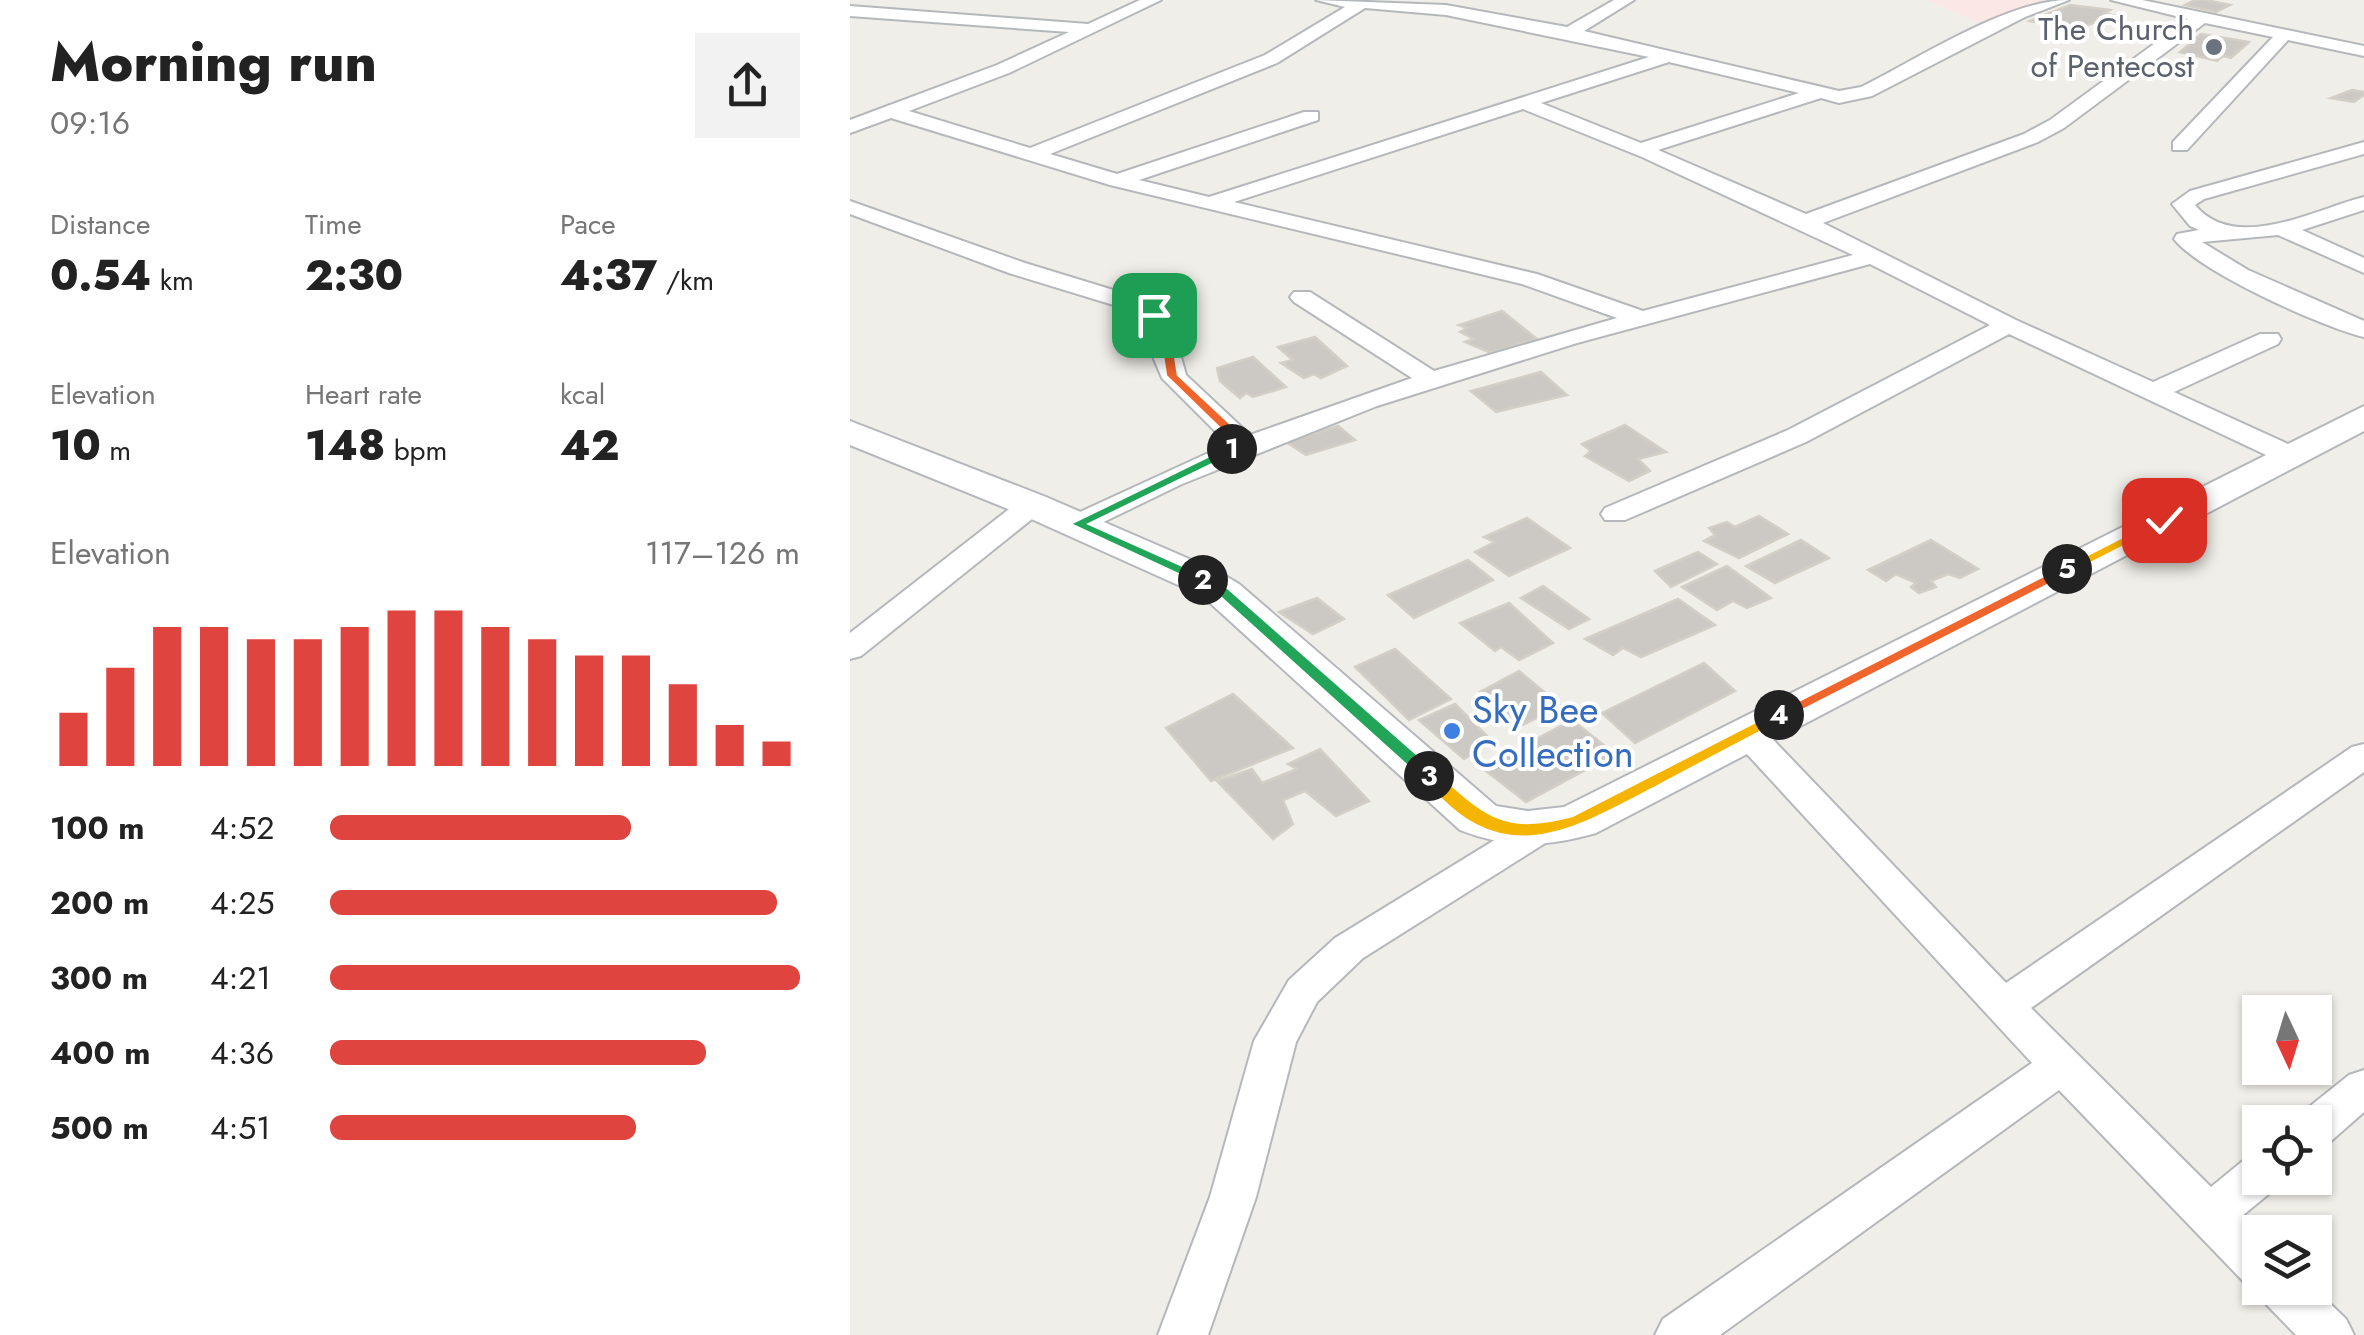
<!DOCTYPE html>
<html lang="en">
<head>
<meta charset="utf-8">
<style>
	body { margin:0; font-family:Jost,sans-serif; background:#f2f2f2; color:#222; height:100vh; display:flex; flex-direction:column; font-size:38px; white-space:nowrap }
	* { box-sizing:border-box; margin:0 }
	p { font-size:32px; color:#767676 }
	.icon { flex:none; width:55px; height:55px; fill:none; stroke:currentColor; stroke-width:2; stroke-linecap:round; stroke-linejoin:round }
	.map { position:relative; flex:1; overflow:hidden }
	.drawer { display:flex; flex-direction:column; background:#fff; width:850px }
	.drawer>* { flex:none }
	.needle { width:65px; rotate:176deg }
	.buttons { position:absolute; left:1392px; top:995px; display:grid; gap:20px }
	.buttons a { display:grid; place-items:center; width:90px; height:90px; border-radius:0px; background:#fff; box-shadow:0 2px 8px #0004; font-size:50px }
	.pin { position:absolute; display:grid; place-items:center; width:85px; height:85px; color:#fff; margin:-42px; border-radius:20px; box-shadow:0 5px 15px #0006 }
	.km { position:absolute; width:50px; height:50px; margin:-25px; border-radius:50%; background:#222; color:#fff; font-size:28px; line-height:50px; text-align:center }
	.round { display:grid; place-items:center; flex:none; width:105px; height:105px; border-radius:0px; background:#f2f2f2 }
	.summary { display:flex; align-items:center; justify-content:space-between; height:170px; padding:0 50px }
	h1 { font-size:55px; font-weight:800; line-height:75px }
	.metrics { display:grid; grid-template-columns:repeat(3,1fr); gap:15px; height:170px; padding:10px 50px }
	.metrics div { display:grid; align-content:center }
	.metrics b { font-size:42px; font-weight:800 }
	.metrics small { font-size:28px; font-weight:400 }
	.metrics p { font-size:28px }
	.chart { height:280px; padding:20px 50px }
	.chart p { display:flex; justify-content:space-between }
	.chart svg { width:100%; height:180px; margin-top:10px; stroke:#df443f; stroke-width:6 }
	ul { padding:0 50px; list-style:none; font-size:32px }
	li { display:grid; grid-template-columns:160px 120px 1fr; align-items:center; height:75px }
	li i { height:25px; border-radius:12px; background:#df443f }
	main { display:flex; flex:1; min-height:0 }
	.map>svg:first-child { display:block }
</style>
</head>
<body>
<main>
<section class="drawer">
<div class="summary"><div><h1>Morning run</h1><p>09:16</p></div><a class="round"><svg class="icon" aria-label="share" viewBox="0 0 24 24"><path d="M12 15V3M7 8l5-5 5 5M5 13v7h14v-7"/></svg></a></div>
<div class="metrics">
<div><p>Distance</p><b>0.54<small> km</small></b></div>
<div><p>Time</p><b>2:30</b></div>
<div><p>Pace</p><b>4:37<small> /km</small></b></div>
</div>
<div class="metrics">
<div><p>Elevation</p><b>10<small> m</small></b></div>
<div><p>Heart rate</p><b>148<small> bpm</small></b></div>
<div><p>kcal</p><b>42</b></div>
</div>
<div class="chart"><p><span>Elevation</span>117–126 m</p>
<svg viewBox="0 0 160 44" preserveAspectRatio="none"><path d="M5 44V31M15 44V20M25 44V10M35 44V10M45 44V13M55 44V13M65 44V10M75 44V6M85 44V6M95 44V10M105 44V13M115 44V17M125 44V17M135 44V24M145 44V34M155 44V38"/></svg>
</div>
<ul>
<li><b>100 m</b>4:52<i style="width:64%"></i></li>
<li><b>200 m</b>4:25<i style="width:95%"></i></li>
<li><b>300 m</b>4:21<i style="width:100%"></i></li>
<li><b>400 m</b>4:36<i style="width:80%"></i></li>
<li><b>500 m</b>4:51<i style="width:65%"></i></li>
</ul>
</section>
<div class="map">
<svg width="1514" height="1335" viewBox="0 0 1514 1335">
	<rect width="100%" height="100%" fill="#f0eee8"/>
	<polygon fill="#fae7e6" points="1077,0 1199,0 1130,23"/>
	<g fill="#ccc9c4" stroke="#d4cfc6" stroke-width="2.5">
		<polygon points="1345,0 1356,0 1380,5 1366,12 1335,5"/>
		<polygon points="1220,5 1260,10 1254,13 1262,15 1224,31 1180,21"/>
		<polygon points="1351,34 1399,42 1381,58 1373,56 1367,61 1330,52"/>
		<polygon points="1502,90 1514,92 1514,95 1504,102 1481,98"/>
		<polygon points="652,311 687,339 641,353 615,342 624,339 610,332 617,328 609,325"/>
		<polygon points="465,337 497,366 471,378 464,374 454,378 431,363 443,360 428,347"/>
		<polygon points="403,357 436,387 403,397 396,393 390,398 370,381 367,368"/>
		<polygon points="691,372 717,395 646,412 621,391"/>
		<polygon points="775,425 816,452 788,459 800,471 779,481 735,456 741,451 732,444"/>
		<polygon points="488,426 505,440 456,455 436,442"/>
		<polygon points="909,516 938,534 889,558 854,541 865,535 859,528 877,522 885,527"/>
		<polygon points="677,518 720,548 659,576 625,552 645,542 634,537"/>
		<polygon points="951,540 979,558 925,583 896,566"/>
		<polygon points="1081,540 1128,569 1110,578 1098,574 1081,581 1086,587 1069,593 1061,587 1066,583 1046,574 1036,581 1018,570"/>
		<polygon points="848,552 867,564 821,587 805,571"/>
		<polygon points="618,560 643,580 564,618 538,595"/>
		<polygon points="877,566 921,598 897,608 883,601 867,610 832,587"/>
		<polygon points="693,586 739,619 719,629 671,598"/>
		<polygon points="467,598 494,619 463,634 429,612"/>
		<polygon points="828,599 865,625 791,657 773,648 763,655 735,639"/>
		<polygon points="659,603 703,643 669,660 651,647 645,651 610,623"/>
		<polygon points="545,649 601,699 559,720 505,667"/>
		<polygon points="854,663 885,691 785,743 752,713"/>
		<polygon points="669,671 711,706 670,726 630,692"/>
		<polygon points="383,694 443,748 361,781 316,728"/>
		<polygon points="605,704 643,742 614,759 569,720"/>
		<polygon points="722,720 765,754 676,802 632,768"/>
		<polygon points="470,749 519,801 486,816 455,791 433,800 443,824 423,839 367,781 402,769 412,783 447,769 438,764"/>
	</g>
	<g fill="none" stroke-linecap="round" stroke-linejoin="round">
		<defs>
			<g id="street">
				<path d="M290 0H311L159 73 59 111 180 148 415 55 495 7 466 0 596 5 717 27 764 0H784L734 31 989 91 1011 87C1068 59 1157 0 1219 0L1175 17 1022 96 989 103 971 98 808 150 956 214 1174 134 1200 120 1338 19 1261 0H1292L1514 46V56L1438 40 1337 150H1323V142L1423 37 1355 23 1214 128 1188 142 973 223 1166 320 1303 382 1410 334H1428L1431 339 1428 344 1324 392 1451 450 1455 456 1441 464 1431 462 1159 334 956 442 775 520H755L751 514 755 508 938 430 1140 325 1020 264 727 343 527 406 332 484 237 530H217L213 524 217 518 378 444 312 378 304 359 299 326 280 310 159 273 0 214V201L175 263 296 300 322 324 336 375 400 435 562 378 444 302 440 297 444 292H460L584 371 767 318 672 284 260 185 41 118 0 133V120L147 65 219 32 0 16V6L238 24ZM515 8 596 15 799 57 359 197 289 180 468 120V112H454L267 174 200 154 427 63ZM819 62 949 93 791 143 691 103ZM673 109 792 157 1003 255 793 311 687 274 384 202Z"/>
				<path d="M1514 142V154L1354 199 1345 205C1386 254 1465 209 1514 197V210L1452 230 1514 258V273L1428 235 1352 242 1398 270 1514 321V337C1472 327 1350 272 1324 239L1327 234 1349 230 1340 226 1322 204 1340 191Z"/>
				<polygon points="182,496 192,499 196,505 192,511 11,656 0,659 0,633 172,499"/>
				<polygon points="896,721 908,724 1156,983 1502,747 1514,744 1514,772 1181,1008 1361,1187 1394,1160 1410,1155 1410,1178 1431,1178 1426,1188 1392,1216 1410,1234 1410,1288 1464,1288 1496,1319 1504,1335 1446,1335 1415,1303 1409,1287 1393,1281 1209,1090 870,1335 805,1335 813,1319 1182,1063 884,740 879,732 884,724"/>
				<polygon points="687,818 700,822 705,831 700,840 513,958 467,1002 446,1042 406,1197 358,1335 308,1335 360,1197 404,1041 439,980 485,938 674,822"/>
				<polygon points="1514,1070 1514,1112 1481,1141 1465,1146 1465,1122 1446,1122 1449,1115 1499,1075"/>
			</g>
			<path id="secondary" d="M1514 406V431L746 833C697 847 658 849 610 830L359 602 337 589 168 513 0 445V421L196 497 367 571 389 584 646 806 678 811 714 807Z"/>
		</defs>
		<use href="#street" stroke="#b5b8bb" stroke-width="4"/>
		<use href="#secondary" stroke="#b4b7bb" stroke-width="4"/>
		<use href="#street" fill="#fff" fill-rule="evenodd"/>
		<use href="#secondary" fill="#fff" fill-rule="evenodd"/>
	</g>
	<polygon fill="#f0652b" stroke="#fff" stroke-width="2.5" points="304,311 321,330 328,375 399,441 399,447 377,452 377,447 385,443 316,376 309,330 298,315"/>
	<polygon fill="#22a559" stroke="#fff" stroke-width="2.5" points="382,445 387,447 387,452 239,524 358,577 358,583 347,583 220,524"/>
	<polygon fill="#22a559" stroke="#fff" stroke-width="2.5" points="347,577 358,577 379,589 586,771 586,780 573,780 369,596 347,583"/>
	<path fill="#f5b400" stroke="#fff" stroke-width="2.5" d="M929 710 935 711V719C892 741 849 764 806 787 716 835 647 874 571 776L579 770 586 771C636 816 653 834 722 816Z"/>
	<polygon fill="#f0652b" stroke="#fff" stroke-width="2.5" points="1217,564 1225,569 1223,572 935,719 929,720 921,715"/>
	<polygon fill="#f5b400" stroke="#fff" stroke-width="2.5" points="1314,516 1319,517 1319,523 1223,572 1210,569"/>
	<circle fill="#6b7280" stroke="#fff" stroke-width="4" cx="1364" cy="47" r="10"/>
	<circle fill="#3f7fe0" stroke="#fff" stroke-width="4" cx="602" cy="731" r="10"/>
	<g text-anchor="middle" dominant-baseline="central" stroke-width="8" stroke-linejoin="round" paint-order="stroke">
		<g font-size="32" fill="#5b616d" stroke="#fff" text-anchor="end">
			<text x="1344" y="29">The Church<tspan x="1344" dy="37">of Pentecost</tspan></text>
		</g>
		<g font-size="38" fill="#366cbe" stroke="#fff" text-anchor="start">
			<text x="622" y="709">Sky Bee<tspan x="622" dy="44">Collection</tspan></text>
		</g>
	</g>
</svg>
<div class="buttons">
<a><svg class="needle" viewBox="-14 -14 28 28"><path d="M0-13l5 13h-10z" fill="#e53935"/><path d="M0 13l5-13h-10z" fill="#767676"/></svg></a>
<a><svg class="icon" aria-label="locate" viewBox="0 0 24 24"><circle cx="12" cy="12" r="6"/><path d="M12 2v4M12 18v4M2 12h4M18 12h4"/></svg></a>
<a><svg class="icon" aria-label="layers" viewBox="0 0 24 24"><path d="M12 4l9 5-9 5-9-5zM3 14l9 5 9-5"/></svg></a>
</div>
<div class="pin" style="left:304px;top:315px;background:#1e9e55"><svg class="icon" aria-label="arrive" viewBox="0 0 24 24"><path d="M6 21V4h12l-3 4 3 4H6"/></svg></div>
<div class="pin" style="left:1314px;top:520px;background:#d93025"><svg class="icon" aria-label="check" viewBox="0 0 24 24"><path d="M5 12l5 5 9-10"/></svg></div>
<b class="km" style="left:382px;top:449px">1</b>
<b class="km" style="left:353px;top:580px">2</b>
<b class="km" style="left:579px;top:776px">3</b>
<b class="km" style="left:929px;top:715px">4</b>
<b class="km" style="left:1217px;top:569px">5</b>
</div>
</main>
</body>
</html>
